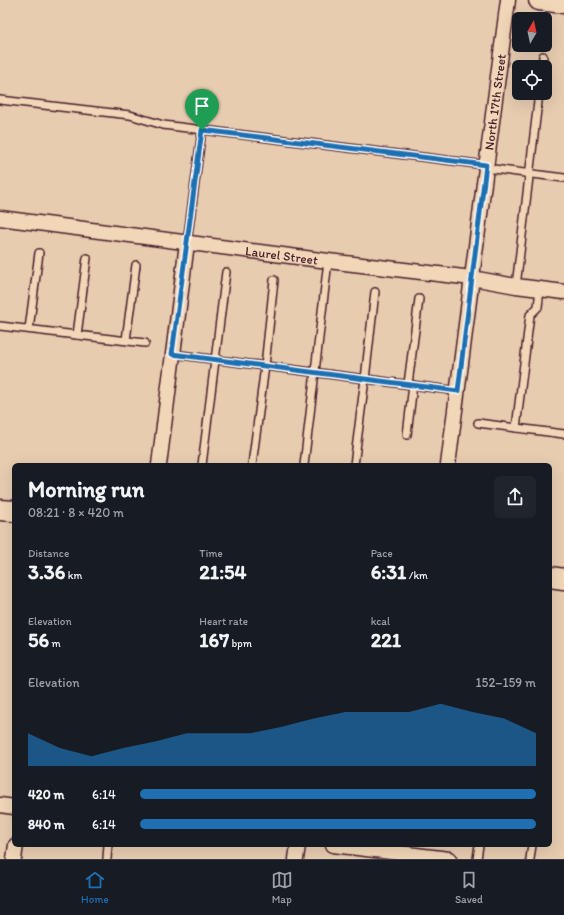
<!DOCTYPE html>
<html lang="en">
<head>
<meta charset="utf-8">
<style>
	body { margin:0; font-family:Itim,sans-serif; background:#20242c; color:#f1f3f6; height:100vh; display:flex; flex-direction:column; font-size:15px; white-space:nowrap }
	* { box-sizing:border-box; margin:0 }
	p { font-size:13px; color:#9ea1a6 }
	.icon { flex:none; width:22px; height:22px; fill:none; stroke:currentColor; stroke-width:2; stroke-linecap:round; stroke-linejoin:round }
	.map { position:relative; flex:1; overflow:hidden }
	.sheet { position:absolute; left:12px; top:463px; width:540px; height:384px; display:flex; flex-direction:column; background:#171b24; border-radius:6px; box-shadow:0 4px 16px #0002 }
	.sheet>* { flex:none }
	.needle { width:26px; rotate:9deg }
	.controls { position:absolute; left:512px; top:12px; display:grid; gap:8px }
	.controls a { display:grid; place-items:center; width:40px; height:40px; border-radius:6px; background:#171b24; box-shadow:0 4px 16px #0002; font-size:20px }
	.pin { position:absolute; display:grid; place-items:center; width:34px; height:34px; color:#fff; margin:-41px -17px; border-radius:50% 50% 50% 0; rotate:-45deg; box-shadow:0 0 4px #0007 }
	.pin .icon { rotate:45deg }
	.round { display:grid; place-items:center; flex:none; width:42px; height:42px; border-radius:6px; background:#20242c }
	.headline { display:flex; align-items:center; justify-content:space-between; height:68px; padding:0 16px }
	h1 { font-size:22px; font-weight:700; line-height:30px }
	.stats { display:grid; grid-template-columns:repeat(3,1fr); gap:6px; height:68px; padding:4px 16px }
	.stats div { display:grid; align-content:center }
	.stats b { font-size:20px; font-weight:700 }
	.stats small { font-size:11px; font-weight:400 }
	.stats p { font-size:11px }
	.chart { height:112px; padding:8px 16px }
	.chart p { display:flex; justify-content:space-between }
	.chart svg { width:100%; height:72px; margin-top:4px; fill:#1f6fb2; opacity:.7 }
	ul { padding:0 16px; list-style:none; font-size:13px }
	li { display:grid; grid-template-columns:64px 48px 1fr; align-items:center; height:30px }
	li i { height:10px; border-radius:5px; background:#1f6fb2 }
	.tabs { display:flex; justify-content:space-around; align-items:center; height:56px; border-top:1px solid #363941; background:#171b24; font-size:11px; color:#9ea1a6 }
	.tabs a { display:grid; justify-items:center; gap:2px }
	.tabs .selected { color:#1f6fb2 }
	.map>svg:first-child { display:block }
</style>
</head>
<body>
<div class="map">
<svg width="564" height="859" viewBox="0 0 564 859">
	<rect width="100%" height="100%" fill="#e7ccb0"/>
	<filter id="ink" filterUnits="userSpaceOnUse"><feTurbulence type="fractalNoise" baseFrequency=".025" numOctaves="2"/><feDisplacementMap in="SourceGraphic" scale="8" xChannelSelector="R" yChannelSelector="G"/><feConvolveMatrix kernelMatrix="1 2 1 2 8 2 1 2 1" color-interpolation-filters="sRGB"/></filter>
	<g filter="url(#ink)">
		<g fill="none" stroke-linecap="round" stroke-linejoin="round">
			<defs>
				<g id="lane">
					<polyline points="542,67 543,56"/>
					<polyline points="0,100 130,115 163,125 486,165"/>
					<polyline points="486,168 564,178"/>
					<polyline points="187,243 202,130"/>
					<polyline points="516,286 539,93"/>
					<polyline points="0,326 145,343"/>
					<polyline points="29,329 39,253"/>
					<polyline points="77,335 87,258"/>
					<polyline points="126,340 136,265"/>
					<polyline points="173,354 458,391"/>
					<polyline points="408,384 419,299"/>
					<polyline points="478,423 564,434"/>
					<polyline points="516,428 530,315 538,307 540,289"/>
					<polyline points="407,435 413,385"/>
					<polyline points="202,465 226,272"/>
					<polyline points="252,465 265,366 274,280"/>
					<polyline points="304,465 328,261"/>
					<polyline points="354,465 365,379 375,292"/>
					<polyline points="107,859 108,845"/>
					<polyline points="477,859 479,845"/>
					<polyline points="530,859 532,845"/>
				</g>
				<g id="street">
					<path id="s1" d="M0 218 328 261 472 278 516 286 564 292"/>
					<polyline points="159,465 187,243"/>
					<path id="s2" d="M448 465 486 168 508 0"/>
					<polyline points="0,805 14,807"/>
					<polyline points="333,845 449,859"/>
					<polyline points="14,859 16,845"/>
					<polyline points="296,859 298,845"/>
				</g>
				<g id="secondary">
					<polyline points="539,0 564,3"/>
					<polyline points="0,510 14,511"/>
					<polyline points="550,577 564,579"/>
				</g>
			</defs>
			<use href="#lane" stroke="#4a1f2b" stroke-width="10"/>
			<use href="#street" stroke="#4a1f2b" stroke-width="17"/>
			<use href="#secondary" stroke="#4a1f2b" stroke-width="23"/>
			<use href="#lane" stroke="#f1d7b8" stroke-width="7"/>
			<use href="#street" stroke="#f1d7b8" stroke-width="14"/>
			<use href="#secondary" stroke="#f1d7b8" stroke-width="20"/>
		</g>
	</g>
	<g fill="none" stroke-linecap="round" stroke-linejoin="round" filter="url(#ink)">
		<defs>
			<polygon id="route" points="202,130 486,165 458,391 172,354"/>
		</defs>
		<use href="#route" stroke="#fff" stroke-width="8"/>
		<use href="#route" stroke="#1f6fb2" stroke-width="5"/>
	</g>
	<g text-anchor="middle" dominant-baseline="central" stroke-width="3" stroke-linejoin="round" paint-order="stroke">
		<g font-size="13" fill="#4a1f2b" stroke="#f1d7b8">
			<text stroke="none"><textPath href="#s2" startOffset="366">North 17th Street</textPath></text>
			<text stroke="none"><textPath href="#s1" startOffset="284">Laurel Street</textPath></text>
		</g>
	</g>
</svg>
<div class="controls">
<a><svg class="needle" viewBox="-14 -14 28 28"><path d="M0-13l5 13h-10z" fill="#e53935"/><path d="M0 13l5-13h-10z" fill="#9ea1a6"/></svg></a>
<a><svg class="icon" aria-label="locate" viewBox="0 0 24 24"><circle cx="12" cy="12" r="6"/><path d="M12 2v4M12 18v4M2 12h4M18 12h4"/></svg></a>
</div>
<div class="pin" style="left:202px;top:130px;background:#1e9e55"><svg class="icon" aria-label="arrive" viewBox="0 0 24 24"><path d="M6 21V4h12l-3 4 3 4H6"/></svg></div>
<section class="sheet">
<div class="headline"><div><h1>Morning run</h1><p>08:21 · 8 × 420 m</p></div><a class="round"><svg class="icon" aria-label="share" viewBox="0 0 24 24"><path d="M12 15V3M7 8l5-5 5 5M5 13v7h14v-7"/></svg></a></div>
<div class="stats">
<div><p>Distance</p><b>3.36<small> km</small></b></div>
<div><p>Time</p><b>21:54</b></div>
<div><p>Pace</p><b>6:31<small> /km</small></b></div>
</div>
<div class="stats">
<div><p>Elevation</p><b>56<small> m</small></b></div>
<div><p>Heart rate</p><b>167<small> bpm</small></b></div>
<div><p>kcal</p><b>221</b></div>
</div>
<div class="chart"><p><span>Elevation</span>152–159 m</p>
<svg viewBox="0 0 160 44" preserveAspectRatio="none"><path d="M0 44V24L10 33L20 38L30 33L40 29L50 24L60 24L70 24L80 20L90 15L100 11L110 11L120 11L130 6L140 11L150 15L160 24V44z"/></svg>
</div>
<ul>
<li><b>420 m</b>6:14<i style="width:100%"></i></li>
<li><b>840 m</b>6:14<i style="width:100%"></i></li>
</ul>
</section>
</div>
<nav class="tabs">
<a class="selected"><svg class="icon" aria-label="home" viewBox="0 0 24 24"><path d="M3 11l9-7 9 7M6 9v11h12V9"/></svg>Home</a>
<a><svg class="icon" aria-label="map" viewBox="0 0 24 24"><path d="M3 6l6-2 6 2 6-2v14l-6 2-6-2-6 2zM9 4v14M15 6v14"/></svg>Map</a>
<a><svg class="icon" aria-label="saved" viewBox="0 0 24 24"><path d="M7 4h10v16l-5-4-5 4z"/></svg>Saved</a>
</nav>
</body>
</html>
